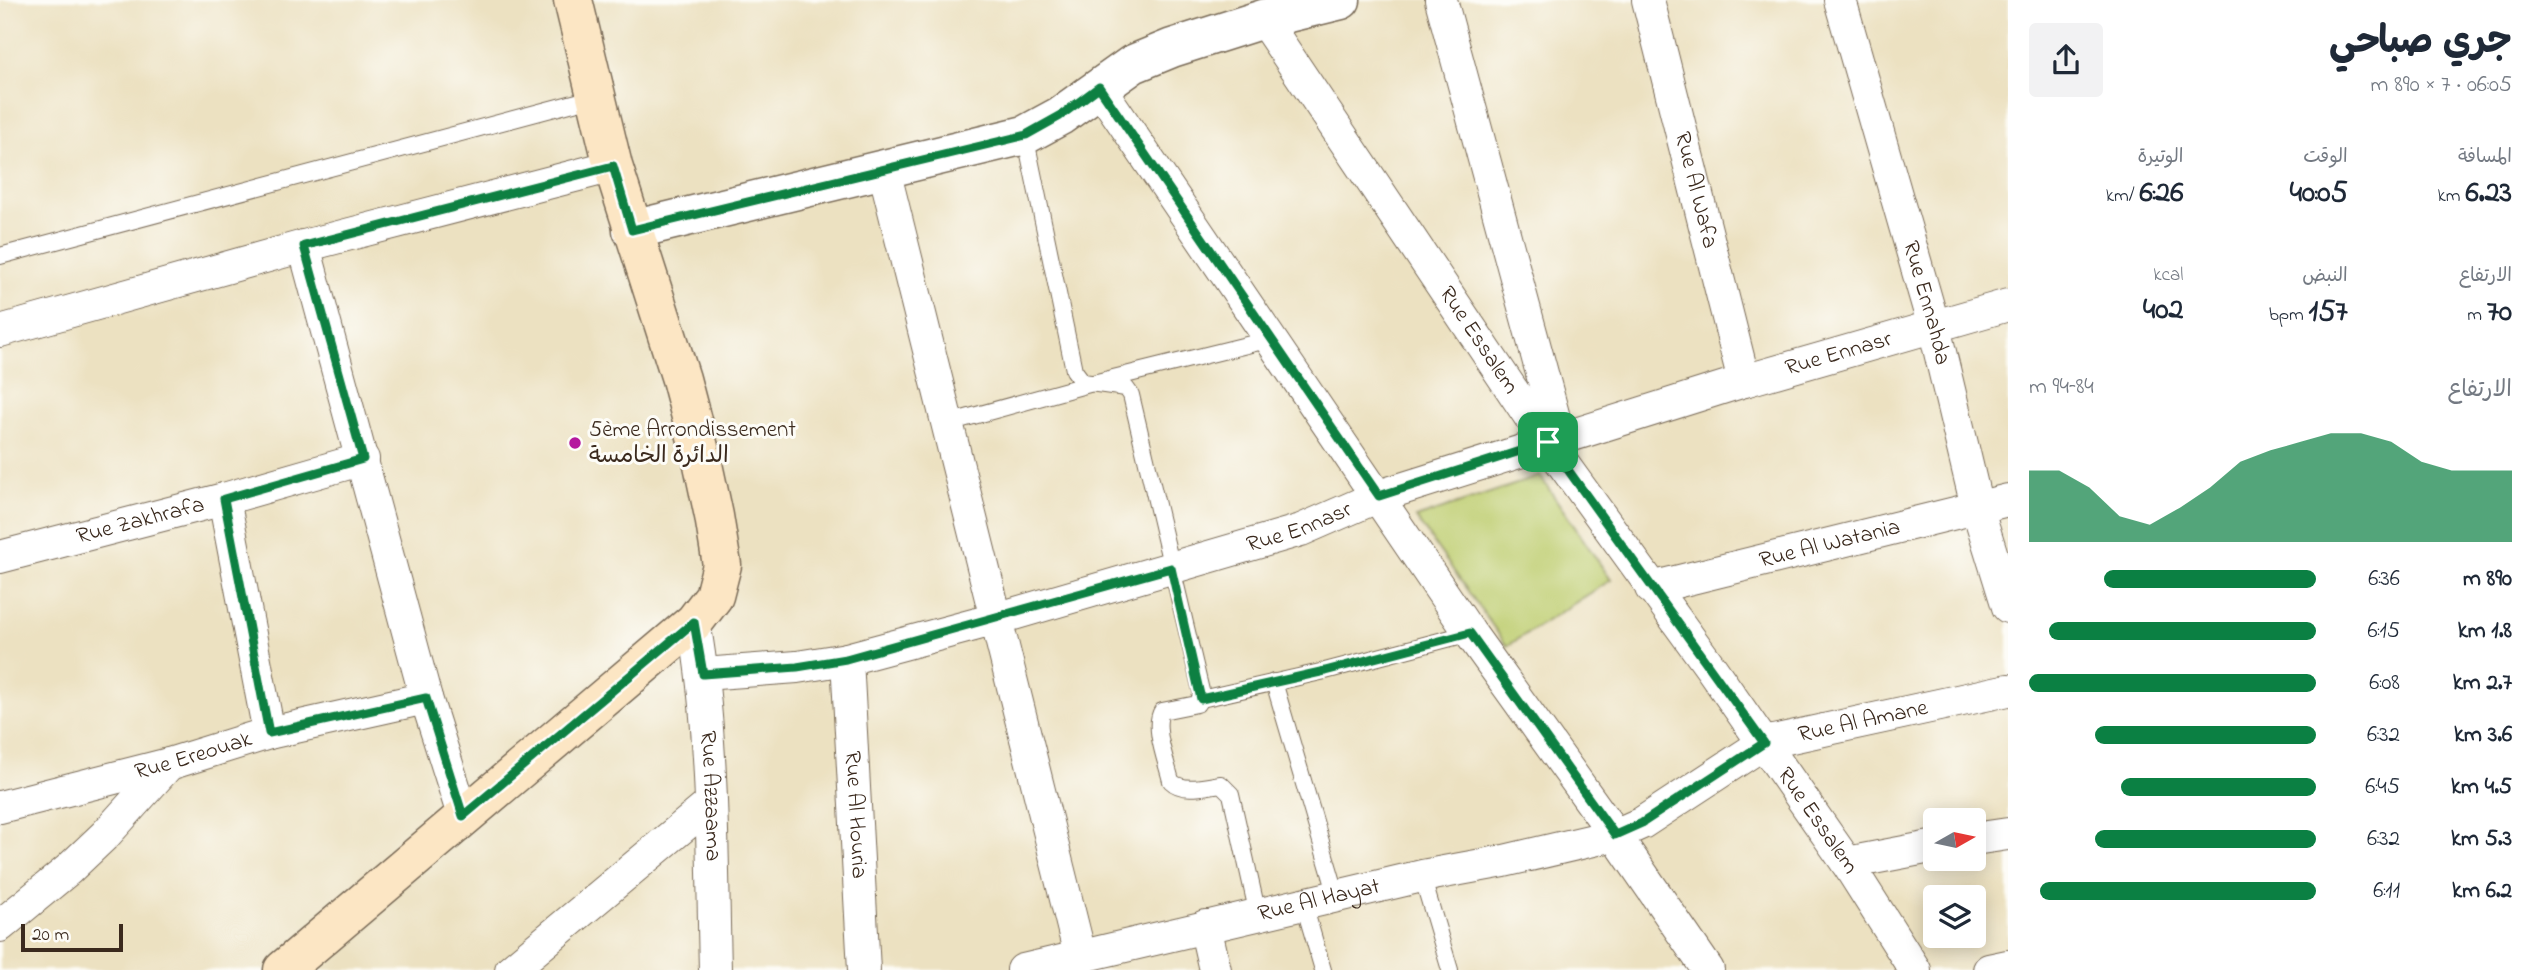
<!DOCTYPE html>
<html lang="ar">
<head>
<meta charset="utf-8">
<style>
	body { margin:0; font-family:"Indie Flower","Playpen Sans Arabic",sans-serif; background:#f2f2f3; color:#1f2937; direction:rtl; height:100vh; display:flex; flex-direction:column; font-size:26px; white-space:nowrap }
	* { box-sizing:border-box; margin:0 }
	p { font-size:23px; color:#747a83 }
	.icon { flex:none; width:38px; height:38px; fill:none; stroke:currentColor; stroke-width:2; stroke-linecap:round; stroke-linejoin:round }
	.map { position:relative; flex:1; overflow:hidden; direction:ltr }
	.panel { display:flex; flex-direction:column; background:#fff; width:525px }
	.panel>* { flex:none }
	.needle { width:46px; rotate:81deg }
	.buttons { position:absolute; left:1923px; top:808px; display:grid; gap:14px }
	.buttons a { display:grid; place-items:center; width:63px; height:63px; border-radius:7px; background:#fff; box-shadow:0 4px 18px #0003; font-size:35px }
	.scale { position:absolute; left:21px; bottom:18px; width:102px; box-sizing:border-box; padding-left:7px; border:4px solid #3b2a1e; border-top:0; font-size:19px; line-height:24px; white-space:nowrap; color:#3b2a1e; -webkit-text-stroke:5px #fdfcf7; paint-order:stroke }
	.pin { position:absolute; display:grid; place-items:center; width:60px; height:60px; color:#fff; margin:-30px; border-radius:14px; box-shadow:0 4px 10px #0006 }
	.round { display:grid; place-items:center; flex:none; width:74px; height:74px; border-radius:7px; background:#f2f2f3 }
	.summary { display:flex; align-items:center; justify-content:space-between; height:119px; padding:0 21px }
	h1 { font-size:38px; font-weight:700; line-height:52px }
	.figures { display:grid; grid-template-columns:repeat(3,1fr); gap:10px; height:119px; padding:7px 21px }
	.figures div { display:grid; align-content:center }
	.figures b { font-size:30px; font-weight:700 }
	.figures small { font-size:19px; font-weight:400 }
	.figures p { font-size:19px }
	.chart { height:196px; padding:14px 21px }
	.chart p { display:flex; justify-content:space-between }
	.chart svg { width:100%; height:126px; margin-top:7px; fill:#0b8043; opacity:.7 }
	ul { padding:0 21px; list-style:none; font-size:23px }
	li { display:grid; grid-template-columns:112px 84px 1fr; align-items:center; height:52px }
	li i { height:18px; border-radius:9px; background:#0b8043 }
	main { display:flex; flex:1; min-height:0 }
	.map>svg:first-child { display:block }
</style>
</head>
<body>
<main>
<section class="panel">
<div class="summary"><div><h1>جري صباحي</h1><p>06:05 · 7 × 890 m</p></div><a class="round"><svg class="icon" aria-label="share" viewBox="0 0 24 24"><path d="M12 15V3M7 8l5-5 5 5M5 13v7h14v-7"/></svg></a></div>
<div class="figures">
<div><p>المسافة</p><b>6.23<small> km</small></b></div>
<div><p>الوقت</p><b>40:05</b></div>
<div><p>الوتيرة</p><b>6:26<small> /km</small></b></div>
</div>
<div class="figures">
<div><p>الارتفاع</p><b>70<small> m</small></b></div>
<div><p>النبض</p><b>157<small> bpm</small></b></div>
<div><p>kcal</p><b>402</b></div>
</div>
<div class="chart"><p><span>الارتفاع</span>84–94 m</p>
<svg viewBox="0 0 160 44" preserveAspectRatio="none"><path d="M0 44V19L10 19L20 25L30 35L40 38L50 32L60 25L70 16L80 12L90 9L100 6L110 6L120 9L130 16L140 19L150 19L160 19V44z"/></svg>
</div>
<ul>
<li><b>890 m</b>6:36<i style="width:74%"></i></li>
<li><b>1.8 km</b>6:15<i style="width:93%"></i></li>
<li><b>2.7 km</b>6:08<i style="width:100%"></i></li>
<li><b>3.6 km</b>6:32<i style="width:77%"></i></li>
<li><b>4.5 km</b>6:45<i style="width:68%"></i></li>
<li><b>5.3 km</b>6:32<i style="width:77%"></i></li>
<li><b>6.2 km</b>6:11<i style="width:96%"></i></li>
</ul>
</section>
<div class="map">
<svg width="2008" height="970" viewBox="0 0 2008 970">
	<rect width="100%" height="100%" fill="#fdfcf7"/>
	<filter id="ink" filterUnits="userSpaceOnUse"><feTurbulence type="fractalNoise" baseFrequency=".0143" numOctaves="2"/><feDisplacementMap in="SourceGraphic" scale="14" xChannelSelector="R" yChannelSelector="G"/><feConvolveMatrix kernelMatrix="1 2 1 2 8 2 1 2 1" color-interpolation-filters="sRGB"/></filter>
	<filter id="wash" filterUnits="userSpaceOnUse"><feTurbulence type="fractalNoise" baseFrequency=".00686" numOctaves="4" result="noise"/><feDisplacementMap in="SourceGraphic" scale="28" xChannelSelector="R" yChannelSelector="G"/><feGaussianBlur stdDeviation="1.57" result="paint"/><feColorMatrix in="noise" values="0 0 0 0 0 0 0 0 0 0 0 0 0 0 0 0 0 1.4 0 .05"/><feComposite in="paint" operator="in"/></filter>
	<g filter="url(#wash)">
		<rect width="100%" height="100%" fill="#ece1c1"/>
		<polygon fill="#becd6f" stroke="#7c7c46" stroke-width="2" points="1540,476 1611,580 1507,646 1416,518"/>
	</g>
	<g filter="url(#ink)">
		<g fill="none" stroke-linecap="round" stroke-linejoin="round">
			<defs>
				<g id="service">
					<path d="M1025 135 1074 370 1083 382 1126 388 1131 395 1202 695 1197 704 1162 711C1152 726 1167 763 1171 781 1183 793 1206 786 1221 784L1231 794 1258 915"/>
					<polyline points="0,256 596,97"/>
					<polyline points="948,423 1089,384 1271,339"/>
					<polyline points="1274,682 1337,896"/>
					<polyline points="1201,699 1325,671 1470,633"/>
					<polyline points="1422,876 1450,970"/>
					<polyline points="1304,905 1323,970"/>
				</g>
				<g id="minor">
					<polyline points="1441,0 1560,440"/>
					<path id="s1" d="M1648 0 1744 381"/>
					<path id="s2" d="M1840 0 1934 327 1977 507 2008 607"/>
					<path id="s3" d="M1263 19 1547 442 1711 668 1847 863 1915 970"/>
					<polyline points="1099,87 1470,633 1615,835 1708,970"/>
					<polyline points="884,170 1080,955"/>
					<polyline points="304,246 426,698 463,815"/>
					<polyline points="0,331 304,246 613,166"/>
					<polyline points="224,499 269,733"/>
					<path id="s4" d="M0 557 224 499 363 459"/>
					<path id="s5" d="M1651 588 2008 500"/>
					<path id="s6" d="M694 622C714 736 712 854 715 970"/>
					<path id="s7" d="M847 659 864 970"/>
					<path id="s8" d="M703 674 797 667 847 659 996 619 1301 530 1379 496 1744 381 2008 305"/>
					<path id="s9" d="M0 807 169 764 269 733 426 698"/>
					<polyline points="1974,839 2008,834"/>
					<polyline points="1847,863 1936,846"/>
					<polyline points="0,926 68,870 106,834 169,764"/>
					<polyline points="1205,926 1215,970"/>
					<polyline points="511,970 710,804"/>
					<path id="s10" d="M1023 970 1422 876 1504 861 1615 835 1642 823 1764 743 2008 690"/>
					<polyline points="1989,970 2008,966"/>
				</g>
				<polyline id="tertiary" points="632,230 1025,135 1060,116 1133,64 1172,48 1263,19 1341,0"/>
				<polyline id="secondary" points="283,970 694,622 714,596 722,565 714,516 701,455 681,379 613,166 573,0"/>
			</defs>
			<use href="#service" stroke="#796a57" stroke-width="18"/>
			<use href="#minor" stroke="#796a57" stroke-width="34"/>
			<use href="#tertiary" stroke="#796a57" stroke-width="41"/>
			<use href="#secondary" stroke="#796a57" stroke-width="41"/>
			<use href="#service" stroke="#fff" stroke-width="16"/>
			<use href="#minor" stroke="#fff" stroke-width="32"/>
			<use href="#tertiary" stroke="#fff" stroke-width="38"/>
			<use href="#secondary" stroke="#fce6c4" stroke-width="38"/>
		</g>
	</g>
	<g fill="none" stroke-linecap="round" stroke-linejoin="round" filter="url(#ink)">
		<defs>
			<polygon id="route" points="1099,87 1379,496 1548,442 1764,743 1642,823 1615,835 1470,633 1325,671 1201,699 1171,568 846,659 797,667 703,674 694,622 463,816 426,698 269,733 224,499 363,459 304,246 613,166 632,230 1026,135 1060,116"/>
		</defs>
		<use href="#route" stroke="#fff" stroke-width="14"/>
		<use href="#route" stroke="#0b8043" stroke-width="9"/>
	</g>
	<circle fill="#b5179e" stroke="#fdfcf7" stroke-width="2.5" cx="575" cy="443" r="7"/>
	<g text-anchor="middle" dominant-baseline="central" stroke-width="6" stroke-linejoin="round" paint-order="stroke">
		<g font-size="23" fill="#3b2a1e" stroke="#fdfcf7">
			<text stroke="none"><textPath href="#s1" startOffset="196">Rue Al Wafa</textPath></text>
			<text stroke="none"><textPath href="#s2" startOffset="315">Rue Ennahda</textPath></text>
			<text stroke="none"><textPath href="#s3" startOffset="387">Rue Essalem</textPath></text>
			<text stroke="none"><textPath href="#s8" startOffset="1183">Rue Ennasr</textPath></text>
			<text stroke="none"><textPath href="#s4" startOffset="145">Rue Zakhrafa</textPath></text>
			<text stroke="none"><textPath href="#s8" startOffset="616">Rue Ennasr</textPath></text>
			<text stroke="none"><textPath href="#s5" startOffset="184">Rue Al Watania</textPath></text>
			<text stroke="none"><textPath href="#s10" startOffset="884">Rue Al Amane</textPath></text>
			<text stroke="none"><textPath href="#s9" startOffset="200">Rue Ereouak</textPath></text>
			<text stroke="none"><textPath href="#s6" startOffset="175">Rue Azzaama</textPath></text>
			<text stroke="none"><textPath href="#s7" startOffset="156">Rue Al Houria</textPath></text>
			<text stroke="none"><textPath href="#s3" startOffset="975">Rue Essalem</textPath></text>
			<text stroke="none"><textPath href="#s10" startOffset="304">Rue Al Hayat</textPath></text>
		</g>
		<g font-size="23" fill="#3b2a1e" stroke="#fdfcf7" text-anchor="start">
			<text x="589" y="430">5ème Arrondissement<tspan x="589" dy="26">الدائرة الخامسة</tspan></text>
		</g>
	</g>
</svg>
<div class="buttons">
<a><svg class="needle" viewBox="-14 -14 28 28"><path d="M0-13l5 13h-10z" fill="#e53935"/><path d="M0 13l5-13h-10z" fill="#747a83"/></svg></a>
<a><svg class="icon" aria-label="layers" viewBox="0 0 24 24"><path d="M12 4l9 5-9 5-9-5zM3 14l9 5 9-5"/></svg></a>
</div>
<div class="scale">20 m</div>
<div class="pin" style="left:1548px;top:442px;background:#1e9e55"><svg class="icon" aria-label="arrive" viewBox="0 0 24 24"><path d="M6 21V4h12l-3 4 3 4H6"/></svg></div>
</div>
</main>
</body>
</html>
